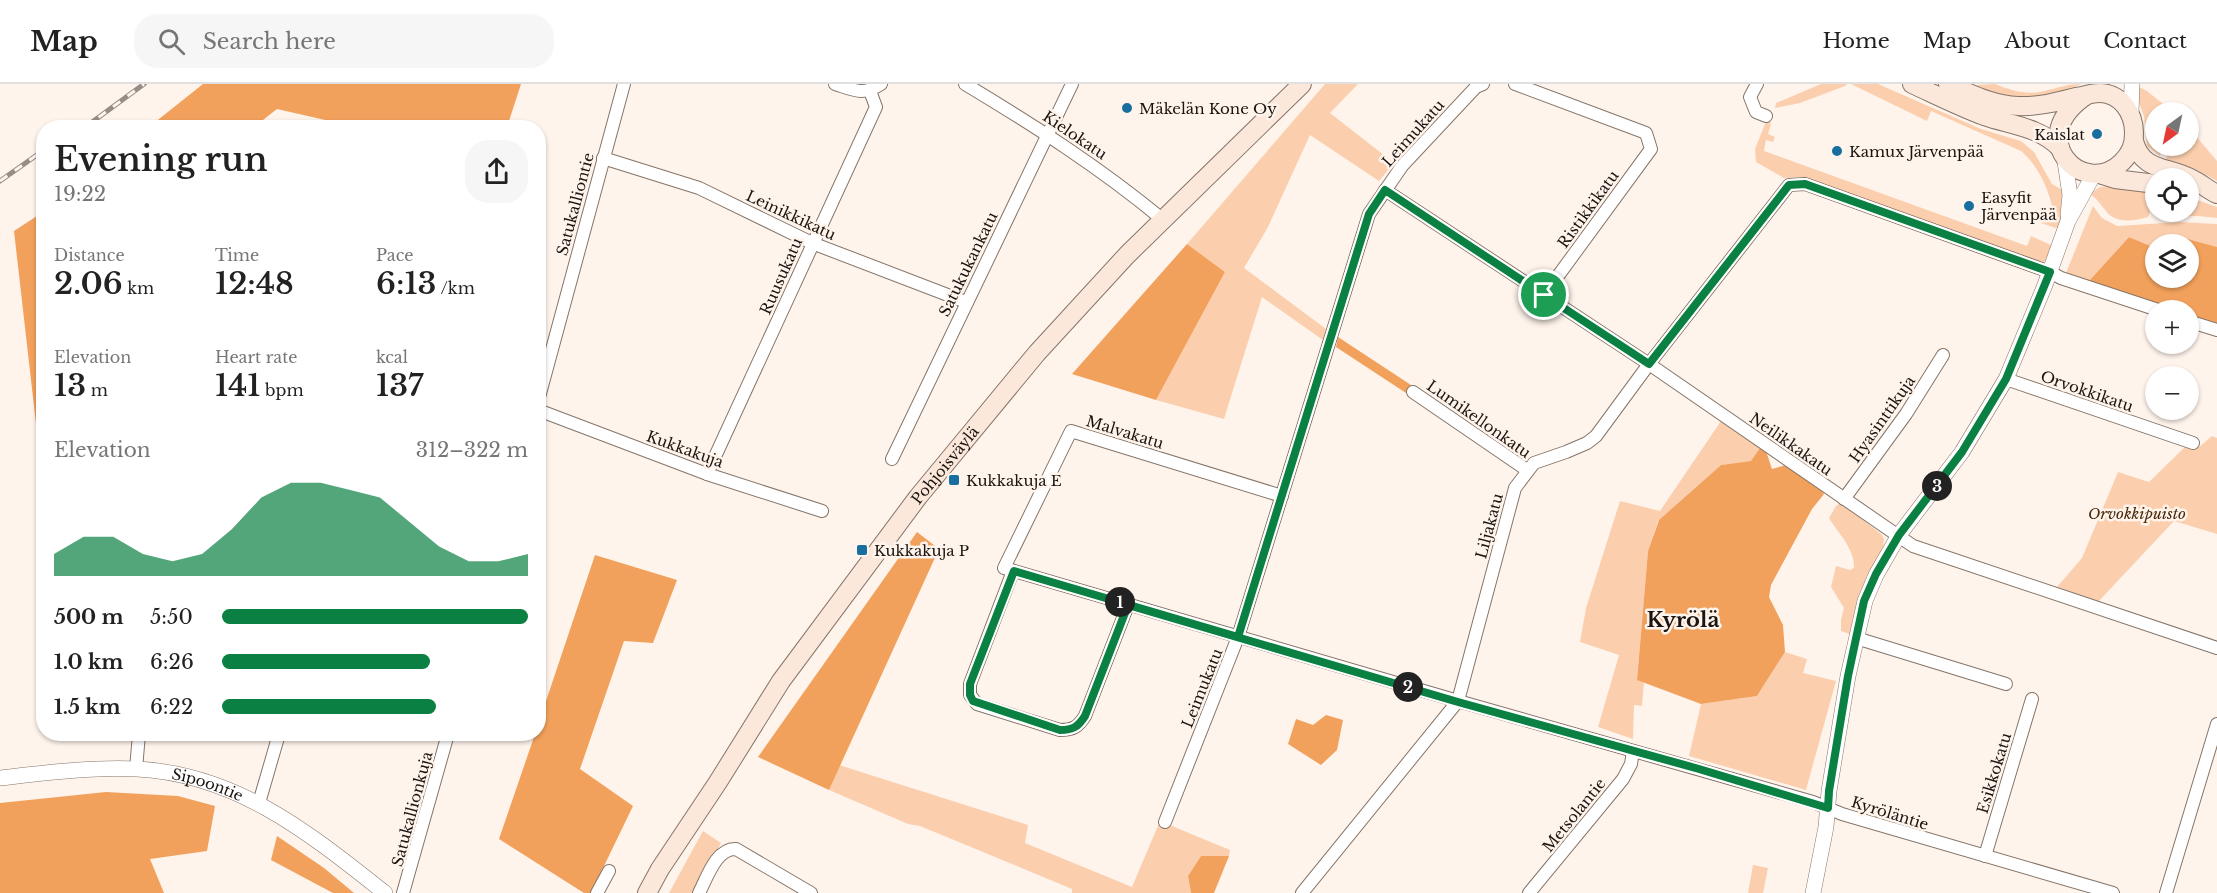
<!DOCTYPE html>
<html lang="en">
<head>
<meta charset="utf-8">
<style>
	body { margin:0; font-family:"Libre Baskerville",serif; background:#f6f6f6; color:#222; height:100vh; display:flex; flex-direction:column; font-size:22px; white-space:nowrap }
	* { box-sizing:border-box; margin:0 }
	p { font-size:20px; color:#767676 }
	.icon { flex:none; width:33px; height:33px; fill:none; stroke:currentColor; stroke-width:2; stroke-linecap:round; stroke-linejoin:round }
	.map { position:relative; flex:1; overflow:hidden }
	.drawer { position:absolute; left:36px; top:36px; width:510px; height:621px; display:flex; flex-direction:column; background:#fff; border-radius:24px; box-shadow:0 2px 4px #0004 }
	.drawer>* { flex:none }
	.needle { width:39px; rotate:213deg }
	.fabs { position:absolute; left:2145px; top:18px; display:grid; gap:12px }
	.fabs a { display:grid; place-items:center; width:54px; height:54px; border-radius:50%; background:#fff; box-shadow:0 2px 4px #0004; font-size:30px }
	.pin { position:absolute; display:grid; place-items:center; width:51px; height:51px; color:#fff; margin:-26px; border:3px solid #fff; border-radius:50%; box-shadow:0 2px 6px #0007 }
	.km { position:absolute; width:30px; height:30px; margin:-15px; border-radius:50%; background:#222; color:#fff; font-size:16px; line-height:30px; text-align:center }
	.round { display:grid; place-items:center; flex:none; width:63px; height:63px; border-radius:24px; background:#f6f6f6 }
	.headline { display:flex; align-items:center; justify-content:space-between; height:102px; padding:0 18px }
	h1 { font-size:33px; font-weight:600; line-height:45px }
	.metrics { display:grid; grid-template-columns:repeat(3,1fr); gap:9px; height:102px; padding:6px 18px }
	.metrics div { display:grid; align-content:center }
	.metrics b { font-size:30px; font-weight:600 }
	.metrics small { font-size:16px; font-weight:400 }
	.metrics p { font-size:16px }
	.chart { height:168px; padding:12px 18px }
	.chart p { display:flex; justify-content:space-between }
	.chart svg { width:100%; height:108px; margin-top:6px; fill:#0b8043; opacity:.7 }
	ul { padding:0 18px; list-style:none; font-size:20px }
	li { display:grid; grid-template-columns:96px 72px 1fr; align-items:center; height:45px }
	li i { height:15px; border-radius:8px; background:#0b8043 }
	header { display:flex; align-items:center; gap:36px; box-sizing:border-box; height:84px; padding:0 30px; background:#fff; border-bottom:2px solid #e0e0e0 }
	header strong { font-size:28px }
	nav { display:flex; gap:33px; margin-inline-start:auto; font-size:21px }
	.search { width:420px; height:54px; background:#f6f6f6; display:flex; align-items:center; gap:15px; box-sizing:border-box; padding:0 21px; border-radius:24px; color:#767676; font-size:22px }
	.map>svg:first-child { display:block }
</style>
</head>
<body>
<header>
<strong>Map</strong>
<div class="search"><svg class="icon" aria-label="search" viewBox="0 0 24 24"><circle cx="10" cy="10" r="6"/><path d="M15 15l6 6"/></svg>Search here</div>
<nav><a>Home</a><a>Map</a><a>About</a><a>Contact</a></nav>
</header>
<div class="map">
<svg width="2217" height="809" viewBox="0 0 2217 809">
	<rect width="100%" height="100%" fill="#fff4ec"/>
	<g fill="#fbcfae">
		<polygon points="1325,0 1358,0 1330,29 1394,79 1379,97 1310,51 1268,143 1244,184 1326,245 1323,256 1262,213 1224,335 1156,316 1225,188 1187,160"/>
		<polygon points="1821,0 1847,0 1845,2 1800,19 1775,24 1776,19"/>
		<path d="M1851 0H1878L1981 45 2021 57 2034 68 2052 100 2064 107 2062 128 2058 143 2056 144 2041 139 2049 123 2052 122C2047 101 2037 81 2021 67L1931 27 1927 37Z"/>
		<path d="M1995 0C2013 7 2029 12 2048 6 2061 3 2069 0 2082 0 2043 14 2015 20 1976 1Z"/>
		<polygon points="2137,2 2147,7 2173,28 2156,28 2156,62 2163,62 2160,72 2147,62 2144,33 2137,12"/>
		<polygon points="1769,36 1771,40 1768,50 1775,53 1773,58 1766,56 1764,67 2027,162 2031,152 2051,161 2047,176 2040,180 2035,179 1801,93 1784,94 1756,78 1755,65 1765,40"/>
		<polygon points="2189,44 2217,77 2217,97 2199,87 2166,75 2170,62 2188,62"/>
		<path d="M2110 102 2150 106C2149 114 2152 127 2148 133 2134 137 2115 140 2106 127 2100 120 2097 114 2089 110L2100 103Z"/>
		<polygon points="2189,113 2217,123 2217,134 2198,132 2162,133 2157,129 2156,128 2188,128"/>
		<polygon points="2093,122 2102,134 2117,142 2180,138 2217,140 2217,163 2177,152 2153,163 2129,153 2089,197 2088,201 2067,192 2066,189"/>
		<polygon points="1721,337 1760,364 1752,377 1721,381 1658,437 1648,467 1637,595 1644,598 1642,622 1634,621 1633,655 1598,643 1619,571 1580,558 1586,524 1620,417 1660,427"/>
		<polygon points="2212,352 2217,354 2217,450 2174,437 2098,518 2057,503 2082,474 2118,388 2149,398 2187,361 2198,364"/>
		<path d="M1841 419 1881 450 1884 455 1883 464 1866 495 1850 550 1841 547V536L1844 524 1831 503 1836 482 1850 486 1854 484C1855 465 1838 449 1829 434L1836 422Z"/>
		<polygon points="1785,568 1807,575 1803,589 1836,597 1806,706 1689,672 1701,620 1757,612"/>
		<polygon points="839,681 1028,741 1025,759 1132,803 1160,737 1230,766 1229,772 1201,772 1188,792 1191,809 1072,809 1072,805 920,742 908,740 829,706"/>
		<polygon points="703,747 721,759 695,809 669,809"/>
		<polygon points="1753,781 1768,784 1763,809 1748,809"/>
	</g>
	<g fill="#f2a15c">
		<polygon points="203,0 521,0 507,43 356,43 277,25 254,43 149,43"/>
		<polygon points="43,128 43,401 14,147"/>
		<polygon points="2177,152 2217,163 2217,240 2189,230 2188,226 2178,226 2089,197 2129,153 2153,163 2155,162 2156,194 2188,194 2188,160 2158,160"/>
		<polygon points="1187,160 1225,188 1156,316 1072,290"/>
		<polygon points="1338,253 1411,301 1406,309 1336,263"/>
		<polygon points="1760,364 1766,367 1772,385 1786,381 1819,403 1824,410 1812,425 1771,501 1769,513 1783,541 1785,568 1757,612 1701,620 1637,596 1648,467 1659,436 1721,381 1751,377"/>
		<polygon points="917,448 939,465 829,706 758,673"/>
		<polygon points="595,471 677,496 653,559 624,557 580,685 633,722 591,809 584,809 499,755 535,650 538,650 539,638"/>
		<polygon points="1326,631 1343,636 1337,666 1321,681 1288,660 1296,635 1313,641"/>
		<polygon points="106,708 178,712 215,722 207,767 150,775 164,809 0,809 0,719"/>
		<polygon points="277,752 324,784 354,809 333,809 271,776"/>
		<polygon points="1201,772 1229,772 1214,809 1191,809 1188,792"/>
	</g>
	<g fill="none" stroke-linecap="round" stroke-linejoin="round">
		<defs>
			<g id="minor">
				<path d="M835 0C854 6 863 12 881 0"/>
				<path d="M965 0C1035 42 1099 83 1162 135"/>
				<polyline points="1515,0 1646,49 1651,65 1544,211"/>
				<polyline points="1757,0 1750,13 1756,28 1766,32"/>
				<polyline points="603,74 699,104 812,159 966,218"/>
				<polyline points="1385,106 1649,280 1913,462 2217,564"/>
				<polyline points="2188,237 2217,246"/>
				<polyline points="2006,295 2193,359"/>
				<polyline points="1413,308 1527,386"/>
				<polyline points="538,317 624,0"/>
				<polyline points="538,326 707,390 822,427"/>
				<polyline points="892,375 1072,0"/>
				<polyline points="707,390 876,23 870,7"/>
				<polyline points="1282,412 1071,347 1004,484 1458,617 1813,718 1842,730 2113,809"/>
				<polyline points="1844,415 1906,330 1943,271"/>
				<path d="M1013 487 970 600V611L977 620 1060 646C1073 646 1078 643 1085 632L1128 521"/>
				<polyline points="1856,554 2006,600"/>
				<polyline points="136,685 139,650"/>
				<polyline points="259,719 279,650"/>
				<polyline points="1165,738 1238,553 1369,130 1402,82 1476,3 1483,0"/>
				<polyline points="1985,772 2032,615"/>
				<polyline points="403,809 448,650"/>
				<polyline points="597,809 609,787"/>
				<path d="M699 809C707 794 716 764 736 765L811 809"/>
				<polyline points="1302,809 1458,617 1515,404 1534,379 1566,368 1587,359 1596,352 1649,280 1789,101 1805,100 2050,188 2061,194 2158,226"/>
				<polyline points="1529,809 1623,695 1631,680 1633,667"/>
				<polyline points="2166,809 2217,640"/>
			</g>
			<g id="tertiary">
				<polyline points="2131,30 2132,0"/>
				<polyline points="2064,71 2070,111 2068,131"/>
				<path id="s1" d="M0 694C45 689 91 683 137 685 237 690 309 749 385 809"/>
				<polyline points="1813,809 1826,743 1829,707 1848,592 1865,517 1876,491 1899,451 1962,368 2006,295 2045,201 2068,137 2094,90"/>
			</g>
			<g id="secondary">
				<path d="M1912 0C1936 11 1960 23 1984 32 2010 41 2040 43 2060 64"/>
				<path d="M1948 0C1971 10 1993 21 2018 22 2038 23 2057 18 2076 13 2084 12 2092 9 2099 9 2121 9 2134 29 2134 49 2134 61 2131 69 2122 78 2083 116 2022 53 2087 11"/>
				<path d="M2134 57C2142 88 2169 82 2192 95 2201 99 2208 106 2217 110"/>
				<polyline points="2099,90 2115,95 2156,100"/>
				<path id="s2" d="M647 809 660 785 718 698 781 597 918 413 1037 269 1127 171 1302 0"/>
			</g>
		</defs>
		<use href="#minor" stroke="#857569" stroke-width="14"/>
		<use href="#tertiary" stroke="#857569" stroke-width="16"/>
		<use href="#secondary" stroke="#857569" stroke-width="20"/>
		<use href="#minor" stroke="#fff" stroke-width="12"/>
		<use href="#tertiary" stroke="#fff" stroke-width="15"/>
		<use href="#secondary" stroke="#fbe8da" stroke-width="18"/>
		<defs>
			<g id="rail">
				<polyline points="84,44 144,0"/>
				<polyline points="0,97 44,66"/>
			</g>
		</defs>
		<use href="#rail" stroke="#968d87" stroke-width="5"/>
		<use href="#rail" stroke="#fff4ec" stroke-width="3" stroke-dasharray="9" stroke-linecap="butt"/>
	</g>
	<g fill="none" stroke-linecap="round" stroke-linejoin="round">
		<defs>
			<path id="route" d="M1544 211 1385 106 1369 130 1238 553C1163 531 1088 509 1014 487L970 600V611L973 617 1060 646C1073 646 1078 643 1085 632L1128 521 1458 618 1699 685 1828 724 1829 707 1848 592 1864 517 1876 490 1899 451 1962 368 2006 295 2050 188 1805 100 1789 101 1649 280 1544 211"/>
		</defs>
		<use href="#route" stroke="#fff" stroke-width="12"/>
		<use href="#route" stroke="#0b8043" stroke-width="8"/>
	</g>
	<g fill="#186e9e" stroke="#fff4ec" stroke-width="2">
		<circle cx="1127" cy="24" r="6"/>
		<circle cx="2097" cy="50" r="6"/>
		<circle cx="1837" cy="67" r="6"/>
		<circle cx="1969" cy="122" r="6"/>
		<rect x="948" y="390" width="12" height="12" rx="3"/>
		<rect x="856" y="460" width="12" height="12" rx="3"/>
	</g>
	<g text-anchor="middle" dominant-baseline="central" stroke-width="5" stroke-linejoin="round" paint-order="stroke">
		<g font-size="15" fill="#1b1511" stroke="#fff4ec" text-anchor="start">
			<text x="1139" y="24">Mäkelän Kone Oy</text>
			<text x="2085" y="50" text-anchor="end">Kaislat</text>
			<text x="1849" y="67">Kamux Järvenpää</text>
			<text x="1981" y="113">Easyfit<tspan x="1981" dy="17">Järvenpää</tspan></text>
			<text x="966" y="396">Kukkakuja E</text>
			<text x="874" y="466">Kukkakuja P</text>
		</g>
		<g font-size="15" fill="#1b1511" stroke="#fff4ec">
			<text transform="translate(1413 49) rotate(-48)">Leimukatu</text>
			<text transform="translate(1075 51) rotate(34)">Kielokatu</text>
			<text transform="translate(575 120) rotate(-75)">Satukalliontie</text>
			<text transform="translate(1588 125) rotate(-54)">Ristikkikatu</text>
			<text transform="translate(791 131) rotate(25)">Leinikkikatu</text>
			<text transform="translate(968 180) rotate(-64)">Satukukankatu</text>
			<text transform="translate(781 192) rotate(-66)">Ruusukatu</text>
			<text transform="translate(2087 307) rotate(19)">Orvokkikatu</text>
			<text transform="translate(1479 335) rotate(35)">Lumikellonkatu</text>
			<text transform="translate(1882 335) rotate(-55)">Hyasinttikuja</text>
			<text transform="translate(1125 348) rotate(17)">Malvakatu</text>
			<text transform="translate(1791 360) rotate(35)">Neilikkakatu</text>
			<text transform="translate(685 365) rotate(20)">Kukkakuja</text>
			<text stroke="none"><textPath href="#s2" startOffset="522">Pohjoisväylä</textPath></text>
			<text transform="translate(1489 442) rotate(-75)">Liljakatu</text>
			<text transform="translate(1202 604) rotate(-68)">Leimukatu</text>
			<text transform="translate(1994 689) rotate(-73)">Esikkokatu</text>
			<text stroke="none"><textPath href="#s1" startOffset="210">Sipoontie</textPath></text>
			<text transform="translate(412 725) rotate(-75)">Satukallionkuja</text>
			<text transform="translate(1890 729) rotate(17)">Kyröläntie</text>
			<text transform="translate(1574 731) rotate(-51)">Metsolantie</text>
		</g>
		<g font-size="15" font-style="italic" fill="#4b2b0e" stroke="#fff4ec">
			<text x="2137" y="429">Orvokkipuisto</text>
		</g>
		<g font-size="21" font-weight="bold" fill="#1b1511" stroke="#fff4ec">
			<text x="1683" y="536">Kyrölä</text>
		</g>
	</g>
</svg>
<div class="fabs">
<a><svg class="needle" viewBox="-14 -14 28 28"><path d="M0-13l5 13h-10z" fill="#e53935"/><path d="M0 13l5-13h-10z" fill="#767676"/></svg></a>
<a><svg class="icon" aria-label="locate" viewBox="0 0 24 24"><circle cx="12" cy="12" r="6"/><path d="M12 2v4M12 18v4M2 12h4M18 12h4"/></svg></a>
<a><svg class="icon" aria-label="layers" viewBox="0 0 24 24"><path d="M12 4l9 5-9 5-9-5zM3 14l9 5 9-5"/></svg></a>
<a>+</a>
<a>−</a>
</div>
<div class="pin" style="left:1544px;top:211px;background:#1e9e55"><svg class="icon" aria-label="arrive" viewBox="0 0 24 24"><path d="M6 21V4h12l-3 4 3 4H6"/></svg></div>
<b class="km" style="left:1120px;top:518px">1</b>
<b class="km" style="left:1408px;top:603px">2</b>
<b class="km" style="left:1937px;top:402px">3</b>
<section class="drawer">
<div class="headline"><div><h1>Evening run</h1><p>19:22</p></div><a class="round"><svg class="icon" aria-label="share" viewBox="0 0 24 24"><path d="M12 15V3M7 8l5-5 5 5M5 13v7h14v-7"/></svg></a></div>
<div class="metrics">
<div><p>Distance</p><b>2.06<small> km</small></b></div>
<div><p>Time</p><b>12:48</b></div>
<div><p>Pace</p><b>6:13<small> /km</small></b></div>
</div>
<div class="metrics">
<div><p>Elevation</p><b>13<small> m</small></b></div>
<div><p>Heart rate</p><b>141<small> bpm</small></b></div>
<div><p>kcal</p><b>137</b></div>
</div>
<div class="chart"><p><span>Elevation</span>312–322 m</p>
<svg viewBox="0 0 160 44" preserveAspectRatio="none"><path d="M0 44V35L10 28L20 28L30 35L40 38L50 35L60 25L70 12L80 6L90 6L100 9L110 12L120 22L130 32L140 38L150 38L160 35V44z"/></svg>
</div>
<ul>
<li><b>500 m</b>5:50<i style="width:100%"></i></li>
<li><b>1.0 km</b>6:26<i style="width:68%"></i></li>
<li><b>1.5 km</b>6:22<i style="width:70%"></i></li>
</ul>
</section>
</div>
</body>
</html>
